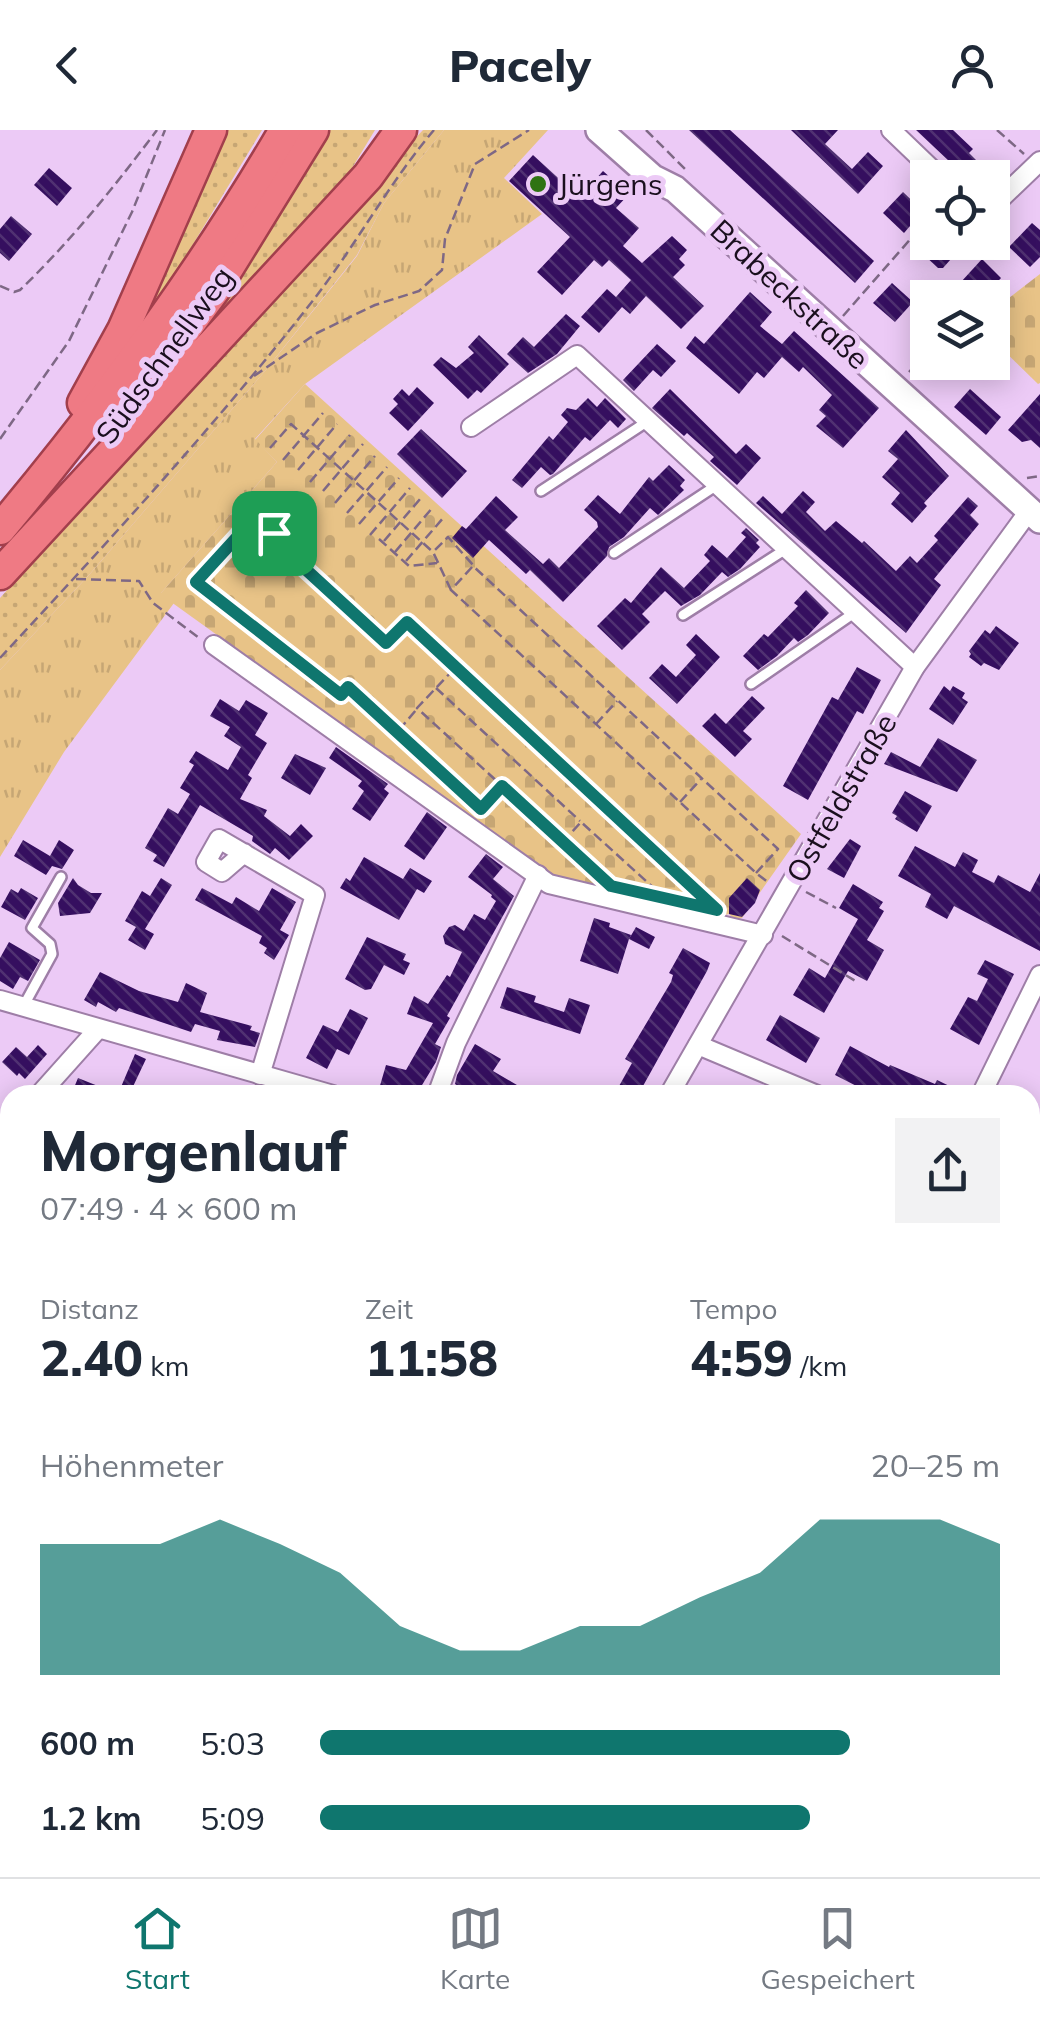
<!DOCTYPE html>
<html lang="de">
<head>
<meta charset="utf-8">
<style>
	body { margin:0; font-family:Mulish,sans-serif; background:#f2f2f3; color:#1f2937; height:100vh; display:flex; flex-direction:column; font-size:38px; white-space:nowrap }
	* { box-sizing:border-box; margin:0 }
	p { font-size:32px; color:#747a83 }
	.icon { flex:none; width:55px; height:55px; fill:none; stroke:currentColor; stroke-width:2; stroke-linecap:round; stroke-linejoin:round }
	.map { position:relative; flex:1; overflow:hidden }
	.drawer { position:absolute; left:0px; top:955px; width:1040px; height:792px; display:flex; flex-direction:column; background:#fff; border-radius:30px 30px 0 0; box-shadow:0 5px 25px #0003 }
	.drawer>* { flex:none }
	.tools { position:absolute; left:910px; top:30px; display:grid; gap:20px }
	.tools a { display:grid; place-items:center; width:100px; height:100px; border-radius:0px; background:#fff; box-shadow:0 5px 25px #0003; font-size:50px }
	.pin { position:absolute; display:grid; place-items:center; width:85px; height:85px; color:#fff; margin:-42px; border-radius:20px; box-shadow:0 5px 15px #0006 }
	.round { display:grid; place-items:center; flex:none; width:105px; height:105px; border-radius:0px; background:#f2f2f3 }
	.overview { display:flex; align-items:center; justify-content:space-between; height:170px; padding:0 40px }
	h1 { font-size:55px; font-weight:800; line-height:75px }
	.metrics { display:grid; grid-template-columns:repeat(3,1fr); gap:15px; height:170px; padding:10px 40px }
	.metrics div { display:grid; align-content:center }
	.metrics b { font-size:50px; font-weight:800 }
	.metrics small { font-size:28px; font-weight:400 }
	.metrics p { font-size:28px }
	.chart { height:280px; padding:20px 40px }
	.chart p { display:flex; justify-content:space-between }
	.chart svg { width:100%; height:180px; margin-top:10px; fill:#0f766e; opacity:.7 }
	ul { padding:0 40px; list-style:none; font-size:32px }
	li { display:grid; grid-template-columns:160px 120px 1fr; align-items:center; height:75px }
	li i { height:25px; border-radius:12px; background:#0f766e }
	header { display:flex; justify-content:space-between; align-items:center; height:130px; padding:0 40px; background:#fff; font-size:45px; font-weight:800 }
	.tab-bar { display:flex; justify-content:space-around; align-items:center; height:140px; border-top:2px solid #e0e1e3; background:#fff; font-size:28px; color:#747a83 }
	.tab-bar a { display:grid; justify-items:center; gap:5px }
	.tab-bar .active { color:#0f766e }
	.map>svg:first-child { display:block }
</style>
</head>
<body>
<header><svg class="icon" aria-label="back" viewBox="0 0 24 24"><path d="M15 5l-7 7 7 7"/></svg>Pacely<svg class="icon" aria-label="person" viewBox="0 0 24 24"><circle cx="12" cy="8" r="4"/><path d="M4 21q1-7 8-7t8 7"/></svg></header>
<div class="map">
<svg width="1040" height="1747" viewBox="0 0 1040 1747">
	<defs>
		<pattern id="grass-dots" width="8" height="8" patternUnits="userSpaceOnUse" patternTransform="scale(2.5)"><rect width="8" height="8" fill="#e8c387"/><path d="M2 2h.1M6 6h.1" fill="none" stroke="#c6a674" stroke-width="1.8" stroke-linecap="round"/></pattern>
		<pattern id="cemetery-stones" width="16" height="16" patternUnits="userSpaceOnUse" patternTransform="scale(2.5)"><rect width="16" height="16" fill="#e8c387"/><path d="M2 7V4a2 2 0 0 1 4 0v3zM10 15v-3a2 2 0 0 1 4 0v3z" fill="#c6a674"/></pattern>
		<pattern id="park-tufts" width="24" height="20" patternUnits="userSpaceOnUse" patternTransform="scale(2.5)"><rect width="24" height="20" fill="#e8c387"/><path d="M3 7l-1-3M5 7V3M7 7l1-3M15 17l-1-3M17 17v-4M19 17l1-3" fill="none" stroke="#c6a674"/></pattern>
		<pattern id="building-back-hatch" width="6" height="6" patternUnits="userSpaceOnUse" patternTransform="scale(2.5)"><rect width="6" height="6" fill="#350f5f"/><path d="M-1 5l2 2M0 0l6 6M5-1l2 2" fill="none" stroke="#503172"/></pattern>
	</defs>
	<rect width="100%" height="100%" fill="#eccaf6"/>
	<g fill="url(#grass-dots)">
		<polygon points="221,0 262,0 136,209"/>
		<polygon points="328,0 375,0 343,53 174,241"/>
		<polygon points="423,0 444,0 384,73 357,125 265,241 89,445 0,540 0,468 318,112"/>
	</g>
	<g fill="url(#cemetery-stones)">
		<polygon points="1040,144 1040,253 1038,254 993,210 992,181"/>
		<polygon points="305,254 801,704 742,788 734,789 729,784 717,787 558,750 160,464 277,332 255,310"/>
	</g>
	<polygon fill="url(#park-tufts)" points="444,0 548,0 504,48 542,84 305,254 255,309 277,332 161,463 174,473 64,622 0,727 0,540 89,445 265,241 357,126 384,73"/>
	<g fill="url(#building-back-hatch)">
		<polygon points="689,0 730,0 874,131 855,153"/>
		<polygon points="791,0 838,0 825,14 852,39 868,22 883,36 858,64"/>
		<polygon points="916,0 953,0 973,19 969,23 986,40 992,33 1006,46 967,48"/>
		<polygon points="533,25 579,67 603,41 629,64 616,78 639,98 623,116 642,133 672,106 687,120 679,129 685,135 673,147 704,176 681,199 646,166 630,184 622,177 599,203 581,187 607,159 616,167 631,150 609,130 602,137 594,130 562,165 537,142 570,107 509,51"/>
		<polygon points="49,38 72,58 57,76 34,55"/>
		<polygon points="903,62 923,81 904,103 883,83"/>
		<polygon points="11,86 32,104 9,131 0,123 0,99"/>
		<polygon points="1032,93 1040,100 1040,127 1030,137 1009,117"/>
		<polygon points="931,112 951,112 959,120 943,138 938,138 922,123"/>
		<polygon points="982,129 1001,148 983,168 979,168 961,152"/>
		<polygon points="892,153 913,172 895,192 873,173"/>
		<polygon points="750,162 772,182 760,196 782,214 794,201 879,278 843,318 816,296 826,286 819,280 832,265 803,237 799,242 782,227 764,248 757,242 739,264 686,218 695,206 704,214"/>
		<polygon points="566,184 580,196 557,224 528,243 507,224 523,207 534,217"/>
		<polygon points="479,205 509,234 481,263 477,260 468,269 433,235 441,227 456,238 474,223 468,217"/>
		<polygon points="657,214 676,231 661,247 653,240 634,261 623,250"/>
		<polygon points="417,257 434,273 408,301 389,283 398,274 393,269 402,259 409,266"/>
		<polygon points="670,259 736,324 746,314 761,328 737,355 710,331 714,327 687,303 684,306 652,278"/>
		<polygon points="970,259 1001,287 986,305 954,277"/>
		<polygon points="1040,264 1040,318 1031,310 1022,312 1008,300"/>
		<polygon points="588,268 597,277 605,268 626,289 618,298 610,290 590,311 585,307 553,344 550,345 541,337 522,358 512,350 549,306 553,310 568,292 561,285 567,278 576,280"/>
		<polygon points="421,299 467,341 442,368 397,324"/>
		<polygon points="906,300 949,346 924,373 927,376 912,393 891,374 900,363 882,347 898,329 888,321"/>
		<polygon points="669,335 685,350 680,356 684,360 658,385 650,378 624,407 609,417 607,426 563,472 530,440 526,444 489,410 473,428 452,408 462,396 466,399 496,366 518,387 505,400 543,434 549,428 559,438 598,397 597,392 584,380 598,365 620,384 649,347 653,351"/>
		<polygon points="803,361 815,372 806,382 825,401 836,391 862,413 864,411 896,441 910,426 917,433 938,410 934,406 968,367 978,376 970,385 979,394 934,449 941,455 906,503 756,373 763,366 782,384"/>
		<polygon points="746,398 759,410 756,413 760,417 740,439 728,447 722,442 700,465 681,476 665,461 642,484 650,492 622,520 597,496 625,468 631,473 661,437 684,458 710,431 704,425 712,415 727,428 746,407 741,403"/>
		<polygon points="806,460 829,483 808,505 798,512 794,508 777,526 758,540 743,526 764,504 768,507 798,476 794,473"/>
		<polygon points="996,496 1019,513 999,540 984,533 981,536 969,527 971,524 969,521 985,500 990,504"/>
		<polygon points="696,504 720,527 677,574 649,548 662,534 676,547 696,525 686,515"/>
		<polygon points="857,537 881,550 863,584 857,581 808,670 783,656 832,567 838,570"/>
		<polygon points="944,556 950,561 953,556 965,563 962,568 968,572 953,595 929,579"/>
		<polygon points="752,566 765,578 743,601 752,609 735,627 702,596 715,583 726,594"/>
		<polygon points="220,569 239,581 246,570 268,583 255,605 267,613 248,645 252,648 240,669 267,680 264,686 290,706 301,694 313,706 289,730 275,718 270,724 252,711 253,706 200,675 164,737 153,731 157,725 145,718 168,678 178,684 190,664 180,658 194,635 189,632 196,621 228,640 241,617 224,606 230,597 210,586"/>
		<polygon points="938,608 977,630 957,662 884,634 891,622 920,637"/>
		<polygon points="336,617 388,654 384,659 389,663 370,691 352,679 364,661 358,656 362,651 329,628"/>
		<polygon points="295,624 326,638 310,665 281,648"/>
		<polygon points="905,661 932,676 917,702 895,689 897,686 892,683"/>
		<polygon points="427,682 447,697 424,730 404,716"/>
		<polygon points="850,709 861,716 844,748 827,739"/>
		<polygon points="23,710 50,726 59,710 74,720 62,739 52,736 46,745 14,726"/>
		<polygon points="915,716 955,737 963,722 978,730 972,742 994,753 998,745 1030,762 1040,743 1040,821 954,776 947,789 925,777 931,764 898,746"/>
		<polygon points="486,724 503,737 493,749 514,766 447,886 450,888 435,914 441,917 436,932 416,965 379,959 386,935 406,940 433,893 407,884 414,866 428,874 447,845 450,847 462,822 445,814 443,806 449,797 455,795 464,801 474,784 485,790 496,771 491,767 492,765 468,747"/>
		<polygon points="364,727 403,749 410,738 432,751 424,763 417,759 399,790 340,758 346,748 350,751"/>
		<polygon points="73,748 78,755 91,763 102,763 90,783 60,786 58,773"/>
		<polygon points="161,748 172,755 145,799 154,804 145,820 128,810 136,797 125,791 142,761 150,766"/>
		<polygon points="747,748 760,760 755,773 742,787 729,784 729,768"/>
		<polygon points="853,754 883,772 879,778 884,781 867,810 884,820 867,851 848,841 824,883 793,865 809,838 825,848 858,789 839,778"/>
		<polygon points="21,758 38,768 25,790 1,777 11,759 18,763"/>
		<polygon points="202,758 232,774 236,767 259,781 272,758 296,772 280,800 289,805 274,830 264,823 267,818 259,813 262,806 195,770"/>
		<polygon points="594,788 610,793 609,797 631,805 629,809 636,797 655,807 649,819 629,809 618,844 580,831"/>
		<polygon points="367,807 406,824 403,830 410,833 404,845 384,835 371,859 365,860 345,849"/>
		<polygon points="9,812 40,830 28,851 20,847 13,859 0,851 0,828"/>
		<polygon points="683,818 710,833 707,841 638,965 614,965 632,933 625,929 671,852 673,845 669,843"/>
		<polygon points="985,830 1014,844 979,915 950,899 968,867 977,871 988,849 977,844"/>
		<polygon points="100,842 139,861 178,872 186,853 207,863 200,882 252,896 250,900 260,903 255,917 217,910 220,901 195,894 191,902 119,878 116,882 98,872 96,877 84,870"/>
		<polygon points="507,857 536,866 534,872 564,882 569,868 590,875 580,904 500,878"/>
		<polygon points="350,879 368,888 349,925 337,919 327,939 306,928 323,895 338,902"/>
		<polygon points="780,885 820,908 806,933 766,910"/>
		<polygon points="475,914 501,929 493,941 534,965 453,965 458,956 455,954 457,945"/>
		<polygon points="38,915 47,924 25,949 19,943 17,946 2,932 16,917 27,927"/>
		<polygon points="850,916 889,937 890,935 935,954 937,950 968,965 874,965 835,945"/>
		<polygon points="135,924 146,929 129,965 71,965 78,948 118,964"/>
	</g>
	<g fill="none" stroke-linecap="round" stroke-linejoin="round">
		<defs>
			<g id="service">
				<polyline points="541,361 648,291"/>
				<polyline points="614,423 717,355"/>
				<polyline points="683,485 786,419"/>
				<polyline points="751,554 854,483"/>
				<polyline points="23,877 52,824 50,814 32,798 61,747"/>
			</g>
			<g id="minor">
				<polyline points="891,0 941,48"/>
				<polyline points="992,77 1040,31"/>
				<polyline points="471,297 577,225 915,537"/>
				<polyline points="214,515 549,754 763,805"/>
				<polyline points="244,723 222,742 206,732 219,709 315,765 260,945"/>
				<polyline points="0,870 333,965"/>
				<polyline points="698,915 817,965"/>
				<polyline points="39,965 98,899"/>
				<polyline points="437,965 456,913 538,745"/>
				<polyline points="669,965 915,537 1029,381"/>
				<polyline points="981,965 1040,845"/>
				<polyline points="0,1009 10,998"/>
				<polyline points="1030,1056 1040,1060"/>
				<polyline points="0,1543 10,1545"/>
				<polyline points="548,1738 569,1747"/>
				<polyline points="222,1747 228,1738"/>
			</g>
			<g id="secondary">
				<polyline points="599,0 653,48 675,59 1040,390"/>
				<polyline points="1030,1614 1040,1604"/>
				<polyline points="1030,1648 1040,1636"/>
				<polyline points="902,1747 911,1738"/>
				<polyline points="939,1747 948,1738"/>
			</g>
			<g id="trunk">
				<polyline points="83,273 123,200 211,0"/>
				<polyline points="117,292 215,159 313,0"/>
				<path d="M0 399C106 273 202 142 285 0"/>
				<polyline points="0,444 368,46 401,0"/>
			</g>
		</defs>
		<use href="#service" stroke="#9e7ea7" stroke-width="14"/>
		<use href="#minor" stroke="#9e7ea7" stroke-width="22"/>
		<use href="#secondary" stroke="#9e7ea7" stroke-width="30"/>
		<use href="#trunk" stroke="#a23f4c" stroke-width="35"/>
		<g stroke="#7e6885" stroke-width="2.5" stroke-dasharray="10 5" stroke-linecap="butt">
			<polyline points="646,0 687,41"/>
			<polyline points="997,0 1024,24"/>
			<path d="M0 156 14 162 20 160C71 111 115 56 157 0"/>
			<polyline points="843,186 928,89"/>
			<polyline points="909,242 928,221"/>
			<polyline points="254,246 317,203 375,175 419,161 442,140 445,109 475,34 529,0"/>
			<polyline points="0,309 69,211 132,82 165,0"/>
			<polyline points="270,318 291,294 433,422"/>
			<polyline points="283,330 323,283"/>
			<polyline points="298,340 337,294"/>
			<polyline points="1027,348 1040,346"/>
			<polyline points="310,352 350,305"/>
			<polyline points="323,361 363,314"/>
			<polyline points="335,373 375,326"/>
			<polyline points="347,383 387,337"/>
			<polyline points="359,394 399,348"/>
			<polyline points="370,405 410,358"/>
			<polyline points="379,409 409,436 437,433"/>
			<polyline points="384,411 421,368"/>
			<polyline points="395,422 433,377"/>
			<polyline points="406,431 444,387"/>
			<polyline points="76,449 139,451 153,473 199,508"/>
			<polyline points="451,460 433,422 448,407 473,435"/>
			<path d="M0 528C107 413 214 297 311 173 355 117 388 54 434 0"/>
			<polyline points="454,539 417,578 501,655"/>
			<polyline points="436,558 580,691"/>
			<polyline points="596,594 617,571"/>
			<polyline points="399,600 416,580"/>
			<polyline points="680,672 701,649"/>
			<polyline points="564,713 602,748"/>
			<path d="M756 743 778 719 473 436 451 460C553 554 654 648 756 743L769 753"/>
			<polyline points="657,761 581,692 563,712 502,656 481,679 348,557 341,565 196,452 249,394 259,390 274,403 278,414 386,513 407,492 714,776"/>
			<polyline points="806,762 836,778"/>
			<polyline points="782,806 857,852"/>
			<polyline points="0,1217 10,1219"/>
			<polyline points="0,1239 10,1252"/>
			<polyline points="1030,1687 1040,1696"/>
		</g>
		<use href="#service" stroke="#fff" stroke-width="9"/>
		<use href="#minor" stroke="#fff" stroke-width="18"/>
		<use href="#secondary" stroke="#fff" stroke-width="25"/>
		<use href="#trunk" stroke="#ef7a84" stroke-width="30"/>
		<g stroke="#4f3e54" stroke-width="2.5">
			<polyline points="1030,1639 1040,1627"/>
			<polyline points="909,1747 918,1738"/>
			<polyline points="930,1747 939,1738"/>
		</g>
	</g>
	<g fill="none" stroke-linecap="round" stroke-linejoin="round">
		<defs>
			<polygon id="route" points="259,390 274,403 278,414 386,513 407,492 717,780 611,756 502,656 481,679 348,557 341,565 196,452 249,394"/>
		</defs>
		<use href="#route" stroke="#fff" stroke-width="20"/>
		<use href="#route" stroke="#0f766e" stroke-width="12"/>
	</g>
	<circle fill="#2e7312" stroke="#eccaf6" stroke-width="4" cx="538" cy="54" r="10"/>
	<g text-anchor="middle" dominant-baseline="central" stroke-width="10" stroke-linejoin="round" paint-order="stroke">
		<g font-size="30" fill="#1a0f1e" stroke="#eccaf6" text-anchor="start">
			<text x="558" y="54">Jürgens</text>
		</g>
		<g font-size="30" fill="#1a0f1e" stroke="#eccaf6">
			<text transform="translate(790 164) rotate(43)">Brabeckstraße</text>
			<text transform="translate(164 225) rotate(-54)">Südschnellweg</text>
			<text transform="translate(841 668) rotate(-60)">Ostfeldstraße</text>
		</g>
	</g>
</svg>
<div class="tools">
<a><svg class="icon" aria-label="locate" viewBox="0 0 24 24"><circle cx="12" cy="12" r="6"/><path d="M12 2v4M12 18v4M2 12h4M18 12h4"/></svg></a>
<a><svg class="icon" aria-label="layers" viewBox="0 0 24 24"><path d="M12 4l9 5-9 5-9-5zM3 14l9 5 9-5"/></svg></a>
</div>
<div class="pin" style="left:274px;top:403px;background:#1e9e55"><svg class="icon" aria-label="arrive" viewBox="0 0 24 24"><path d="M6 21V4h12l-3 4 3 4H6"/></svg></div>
<section class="drawer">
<div class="overview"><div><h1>Morgenlauf</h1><p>07:49 · 4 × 600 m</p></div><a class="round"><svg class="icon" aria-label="share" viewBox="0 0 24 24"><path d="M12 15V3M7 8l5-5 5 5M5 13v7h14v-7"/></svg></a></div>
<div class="metrics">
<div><p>Distanz</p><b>2.40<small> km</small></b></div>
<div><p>Zeit</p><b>11:58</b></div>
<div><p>Tempo</p><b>4:59<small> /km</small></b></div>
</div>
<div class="chart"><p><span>Höhenmeter</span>20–25 m</p>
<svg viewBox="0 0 160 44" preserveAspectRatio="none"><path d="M0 44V12L10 12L20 12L30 6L40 12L50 19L60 32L70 38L80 38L90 32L100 32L110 25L120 19L130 6L140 6L150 6L160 12V44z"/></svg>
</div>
<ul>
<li><b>600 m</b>5:03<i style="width:78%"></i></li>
<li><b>1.2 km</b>5:09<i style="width:72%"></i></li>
</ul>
</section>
</div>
<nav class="tab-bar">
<a class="active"><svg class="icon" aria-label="home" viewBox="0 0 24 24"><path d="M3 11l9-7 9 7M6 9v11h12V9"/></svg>Start</a>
<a><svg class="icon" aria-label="map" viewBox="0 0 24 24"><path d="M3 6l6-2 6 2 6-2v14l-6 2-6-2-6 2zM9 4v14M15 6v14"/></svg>Karte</a>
<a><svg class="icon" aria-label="saved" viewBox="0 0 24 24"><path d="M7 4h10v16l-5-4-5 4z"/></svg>Gespeichert</a>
</nav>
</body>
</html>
